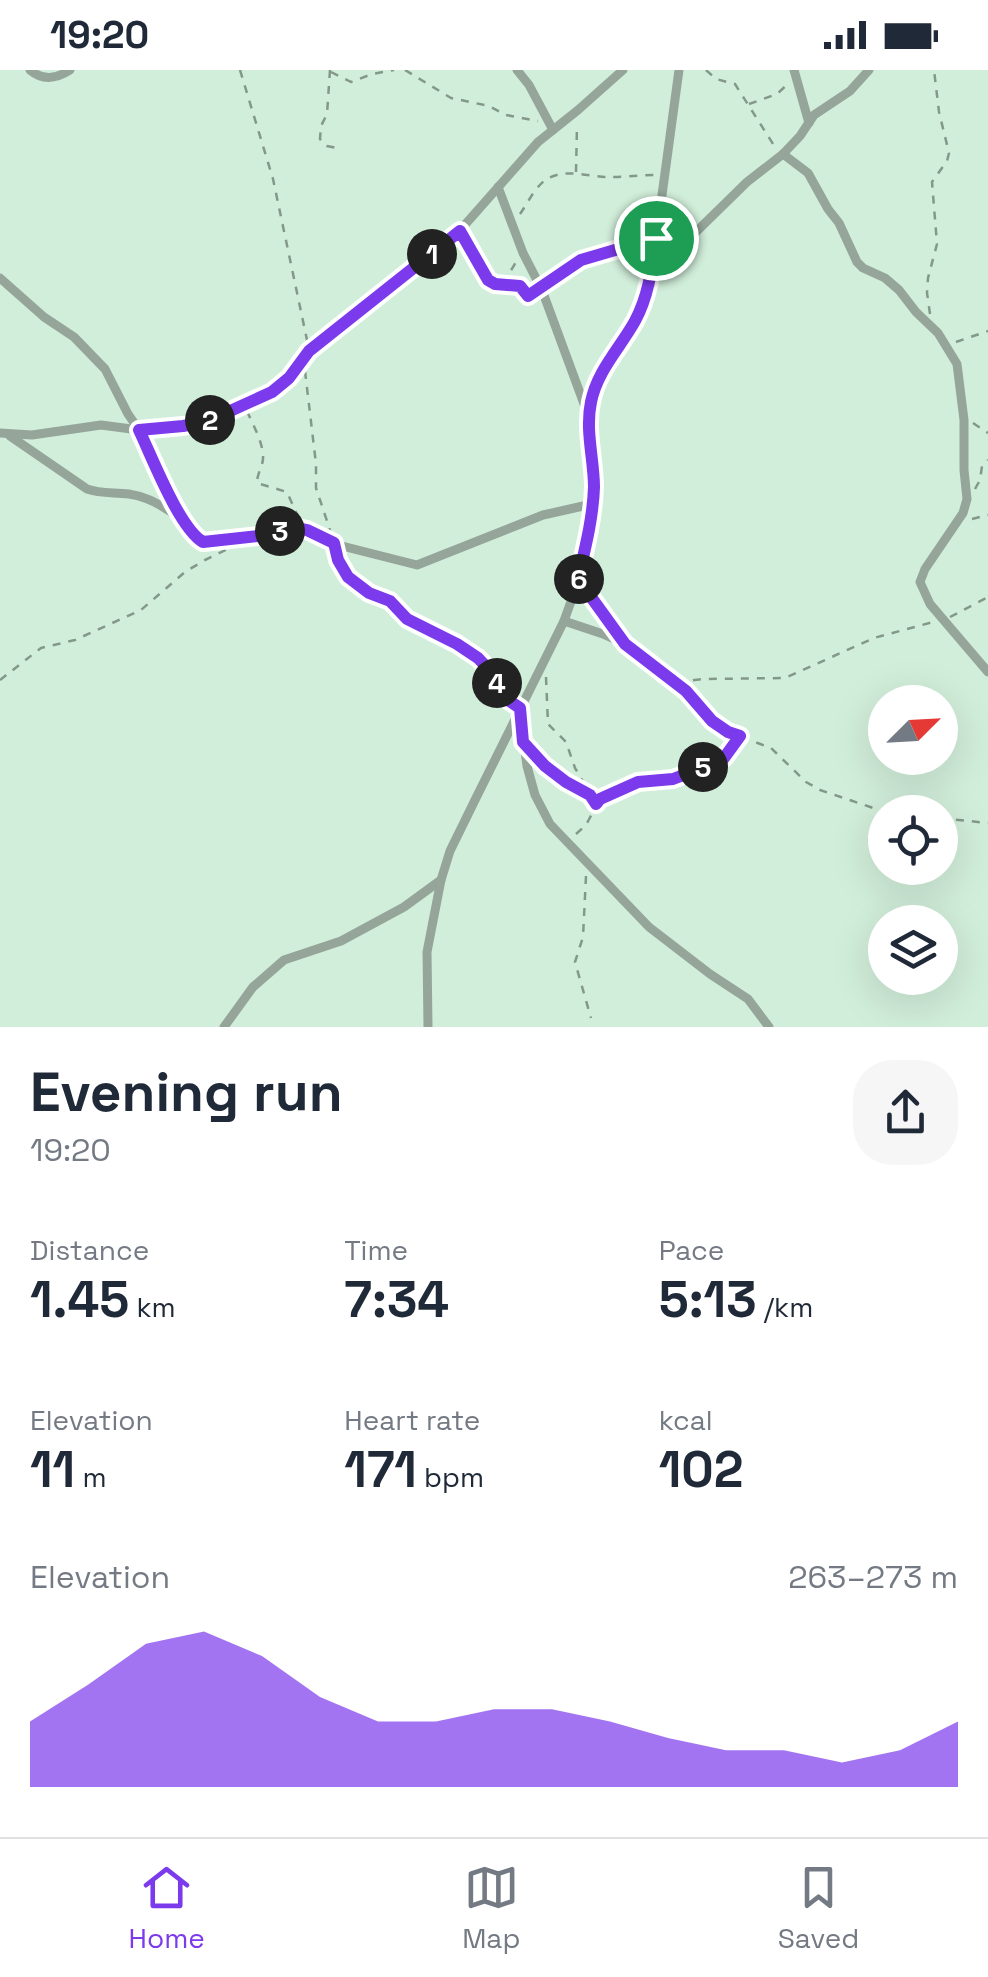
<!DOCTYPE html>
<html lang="en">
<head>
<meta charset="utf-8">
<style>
	body { margin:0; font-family:"Space Grotesk",sans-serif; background:#f6f6f7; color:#1f2937; height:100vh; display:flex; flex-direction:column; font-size:38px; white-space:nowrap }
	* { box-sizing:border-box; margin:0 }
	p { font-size:32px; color:#747a83 }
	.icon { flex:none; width:55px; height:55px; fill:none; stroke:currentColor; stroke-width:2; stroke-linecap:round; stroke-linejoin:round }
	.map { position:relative; height:957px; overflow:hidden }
	.drawer { display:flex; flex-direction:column; background:#fff; flex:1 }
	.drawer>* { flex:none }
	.needle { width:65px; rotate:66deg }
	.fabs { position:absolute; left:868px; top:615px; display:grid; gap:20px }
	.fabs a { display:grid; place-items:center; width:90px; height:90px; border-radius:50%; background:#fff; box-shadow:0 10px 40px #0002; font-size:50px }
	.pin { position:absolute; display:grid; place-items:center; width:85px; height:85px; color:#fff; margin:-42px; border:5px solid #fff; border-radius:50%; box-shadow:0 2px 10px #0007 }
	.km { position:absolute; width:50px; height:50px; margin:-25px; border-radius:50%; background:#222; color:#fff; font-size:28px; line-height:50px; text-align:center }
	.round { display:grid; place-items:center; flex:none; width:105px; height:105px; border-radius:40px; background:#f6f6f7 }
	.summary { display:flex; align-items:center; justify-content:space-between; height:170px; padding:0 30px }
	h1 { font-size:55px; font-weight:700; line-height:75px }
	.stats { display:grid; grid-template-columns:repeat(3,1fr); gap:15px; height:170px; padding:10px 30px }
	.stats div { display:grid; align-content:center }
	.stats b { font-size:50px; font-weight:700 }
	.stats small { font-size:28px; font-weight:400 }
	.stats p { font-size:28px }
	.chart { height:280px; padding:20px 30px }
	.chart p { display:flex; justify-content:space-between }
	.chart svg { width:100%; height:180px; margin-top:10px; fill:#7c3aed; opacity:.7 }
	.status { display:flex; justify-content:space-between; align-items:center; height:70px; padding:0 50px; background:#fff; direction:ltr }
	.status svg { height:28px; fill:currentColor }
	.menu { display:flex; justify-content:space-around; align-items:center; height:140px; border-top:2px solid #e0e1e3; background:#fff; font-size:28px; color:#747a83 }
	.menu a { display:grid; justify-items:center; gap:5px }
	.menu .active { color:#7c3aed }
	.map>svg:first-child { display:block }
</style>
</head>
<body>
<div class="status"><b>19:20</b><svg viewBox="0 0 49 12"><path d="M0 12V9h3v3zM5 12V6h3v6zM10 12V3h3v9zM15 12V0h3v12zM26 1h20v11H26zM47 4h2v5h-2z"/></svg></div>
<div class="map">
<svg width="988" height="957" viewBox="0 0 988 957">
	<rect width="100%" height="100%" fill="#d1eeda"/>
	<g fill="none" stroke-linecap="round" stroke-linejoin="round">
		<g stroke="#84988a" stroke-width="2.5" stroke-dasharray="8 8" stroke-linecap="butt">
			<polyline points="240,0 273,109 307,270"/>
			<polyline points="330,0 327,44 321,56 320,69 327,76 341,79"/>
			<polyline points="405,0 451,28 489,36 506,45 538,51"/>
			<polyline points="706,0 716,9 735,14 775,77"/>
			<polyline points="331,2 351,12 372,4 394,0"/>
			<polyline points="749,34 777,24 790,12"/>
			<polyline points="576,102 577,55"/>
			<path d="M520 144C528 133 537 112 551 107 569 99 590 107 608 107 624 107 641 105 658 105"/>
			<path d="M465 172C481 203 482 215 520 216L528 226 532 223"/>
			<polyline points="547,213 581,191 645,172"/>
			<polyline points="503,214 516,192"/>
			<polyline points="930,244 927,223 928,208 937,174 932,112 947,91 949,83 939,42 934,0"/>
			<polyline points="956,272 988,261"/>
			<polyline points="305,301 316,394 316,418 330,460"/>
			<path d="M247 341C253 355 264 374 263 389 262 398 257 404 257 413L287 422 299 449"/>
			<polyline points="973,353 988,363"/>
			<polyline points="975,419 980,410 982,396 988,390"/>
			<polyline points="972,449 988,445"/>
			<polyline points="336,482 348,507 369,523 390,531 407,549 457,575 478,588 492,603 508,630 515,634"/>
			<polyline points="586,518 612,557"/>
			<polyline points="950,547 988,527"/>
			<polyline points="630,578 687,621 712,651 728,662 771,678 806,712 820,720 885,742"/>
			<polyline points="546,607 548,654 566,672 575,698 596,734"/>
			<polyline points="0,610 41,578 75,570 141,540 185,502 205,490 232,477"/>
			<polyline points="677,612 704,609 785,608 874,568 933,552"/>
			<polyline points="534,684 545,697 587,724"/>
			<polyline points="940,748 988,753"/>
			<polyline points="576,764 586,755 600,729 638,712 673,709 718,692 724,688 739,667"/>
			<polyline points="586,806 583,867 575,892 591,948"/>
		</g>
		<g stroke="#95a59a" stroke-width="9">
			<path d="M30 0C43 11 56 9 70 0"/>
			<polyline points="517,0 529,15 553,60"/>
			<polyline points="794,0 809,53"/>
			<polyline points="783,84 808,103 828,139 839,153 857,192 863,198 885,208 899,220 916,242 938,263 957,294 964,350 964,400 967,429 963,443 925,499 920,512 930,534 988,602"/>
			<polyline points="498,117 523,183 542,220 587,342"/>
			<polyline points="651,206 747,112 783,84 800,66 814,45 850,21 869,0"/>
			<polyline points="0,208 44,247 74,267 105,299 128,344 139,360 165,417 187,455 197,469 203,472 302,458 338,475 417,495 543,445 592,434"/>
			<polyline points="0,363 32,365 101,355 139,360 183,356 213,350 272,322 289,307 309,281 455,166 538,72 578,40 623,0"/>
			<path d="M10 366 87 419C101 424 114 422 129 424 149 427 166 437 181 450"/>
			<polyline points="564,551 603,564 625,574"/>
			<polyline points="520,643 527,696 535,725 550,754 649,857 710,904 748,929 769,957"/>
			<polyline points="224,957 253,917 284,890 341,871 404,837 441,810"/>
			<polyline points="428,957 427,882 441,810 450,781 476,728 564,551 579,509 591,449 594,419 589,347 591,333 596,314 606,297 635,250 651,206 679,0"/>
		</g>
	</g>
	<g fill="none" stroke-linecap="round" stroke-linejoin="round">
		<defs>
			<path id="route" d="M460 161 488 210 495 214 520 216 528 226 581 190 656 168C652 197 649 225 635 251 620 278 597 301 591 332 585 360 594 390 594 417 593 448 585 479 578 509L625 574 686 621 712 651 728 662 740 666 724 688 718 692 673 709 638 712 600 729 596 734 590 725 566 712 545 696 523 672 520 638 508 630 492 603 478 588 457 574 407 549 390 531 369 523 348 507 338 490 334 473 307 460 298 458 258 466 203 472C179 458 152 387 139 360L183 356 206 352 272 322 289 308 309 281Z"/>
		</defs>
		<use href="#route" stroke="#fff" stroke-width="20"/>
		<use href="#route" stroke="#7c3aed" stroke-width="12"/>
	</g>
</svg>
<div class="fabs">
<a><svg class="needle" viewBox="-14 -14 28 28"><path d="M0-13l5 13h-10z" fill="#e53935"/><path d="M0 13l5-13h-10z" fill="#747a83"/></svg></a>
<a><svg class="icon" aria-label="locate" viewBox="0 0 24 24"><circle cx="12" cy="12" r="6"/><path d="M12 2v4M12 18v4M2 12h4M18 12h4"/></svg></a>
<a><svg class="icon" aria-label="layers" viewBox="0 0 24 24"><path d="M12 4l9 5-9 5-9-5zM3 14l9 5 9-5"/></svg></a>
</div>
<div class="pin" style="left:656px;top:168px;background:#1e9e55"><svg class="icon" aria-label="arrive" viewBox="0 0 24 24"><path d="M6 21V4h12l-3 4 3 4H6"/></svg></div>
<b class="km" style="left:432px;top:184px">1</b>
<b class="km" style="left:210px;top:350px">2</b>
<b class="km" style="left:280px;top:461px">3</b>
<b class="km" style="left:497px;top:613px">4</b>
<b class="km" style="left:703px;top:697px">5</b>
<b class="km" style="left:579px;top:509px">6</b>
</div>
<section class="drawer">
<div class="summary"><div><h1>Evening run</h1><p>19:20</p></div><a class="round"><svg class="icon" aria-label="share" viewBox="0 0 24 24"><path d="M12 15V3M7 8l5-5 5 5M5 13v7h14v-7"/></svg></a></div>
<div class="stats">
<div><p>Distance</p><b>1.45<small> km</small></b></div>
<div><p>Time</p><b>7:34</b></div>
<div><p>Pace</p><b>5:13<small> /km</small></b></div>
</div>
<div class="stats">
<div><p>Elevation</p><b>11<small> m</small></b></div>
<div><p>Heart rate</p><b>171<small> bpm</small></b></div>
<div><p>kcal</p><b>102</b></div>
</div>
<div class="chart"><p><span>Elevation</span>263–273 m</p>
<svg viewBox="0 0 160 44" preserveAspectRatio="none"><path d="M0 44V28L10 19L20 9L30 6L40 12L50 22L60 28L70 28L80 25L90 25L100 28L110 32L120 35L130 35L140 38L150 35L160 28V44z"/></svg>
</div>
</section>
<nav class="menu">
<a class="active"><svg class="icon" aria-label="home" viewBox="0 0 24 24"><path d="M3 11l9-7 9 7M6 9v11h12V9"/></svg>Home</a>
<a><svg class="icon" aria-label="map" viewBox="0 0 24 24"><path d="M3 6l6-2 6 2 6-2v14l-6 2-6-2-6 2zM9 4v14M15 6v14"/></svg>Map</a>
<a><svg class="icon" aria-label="saved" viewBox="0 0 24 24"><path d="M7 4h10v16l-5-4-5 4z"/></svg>Saved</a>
</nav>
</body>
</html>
